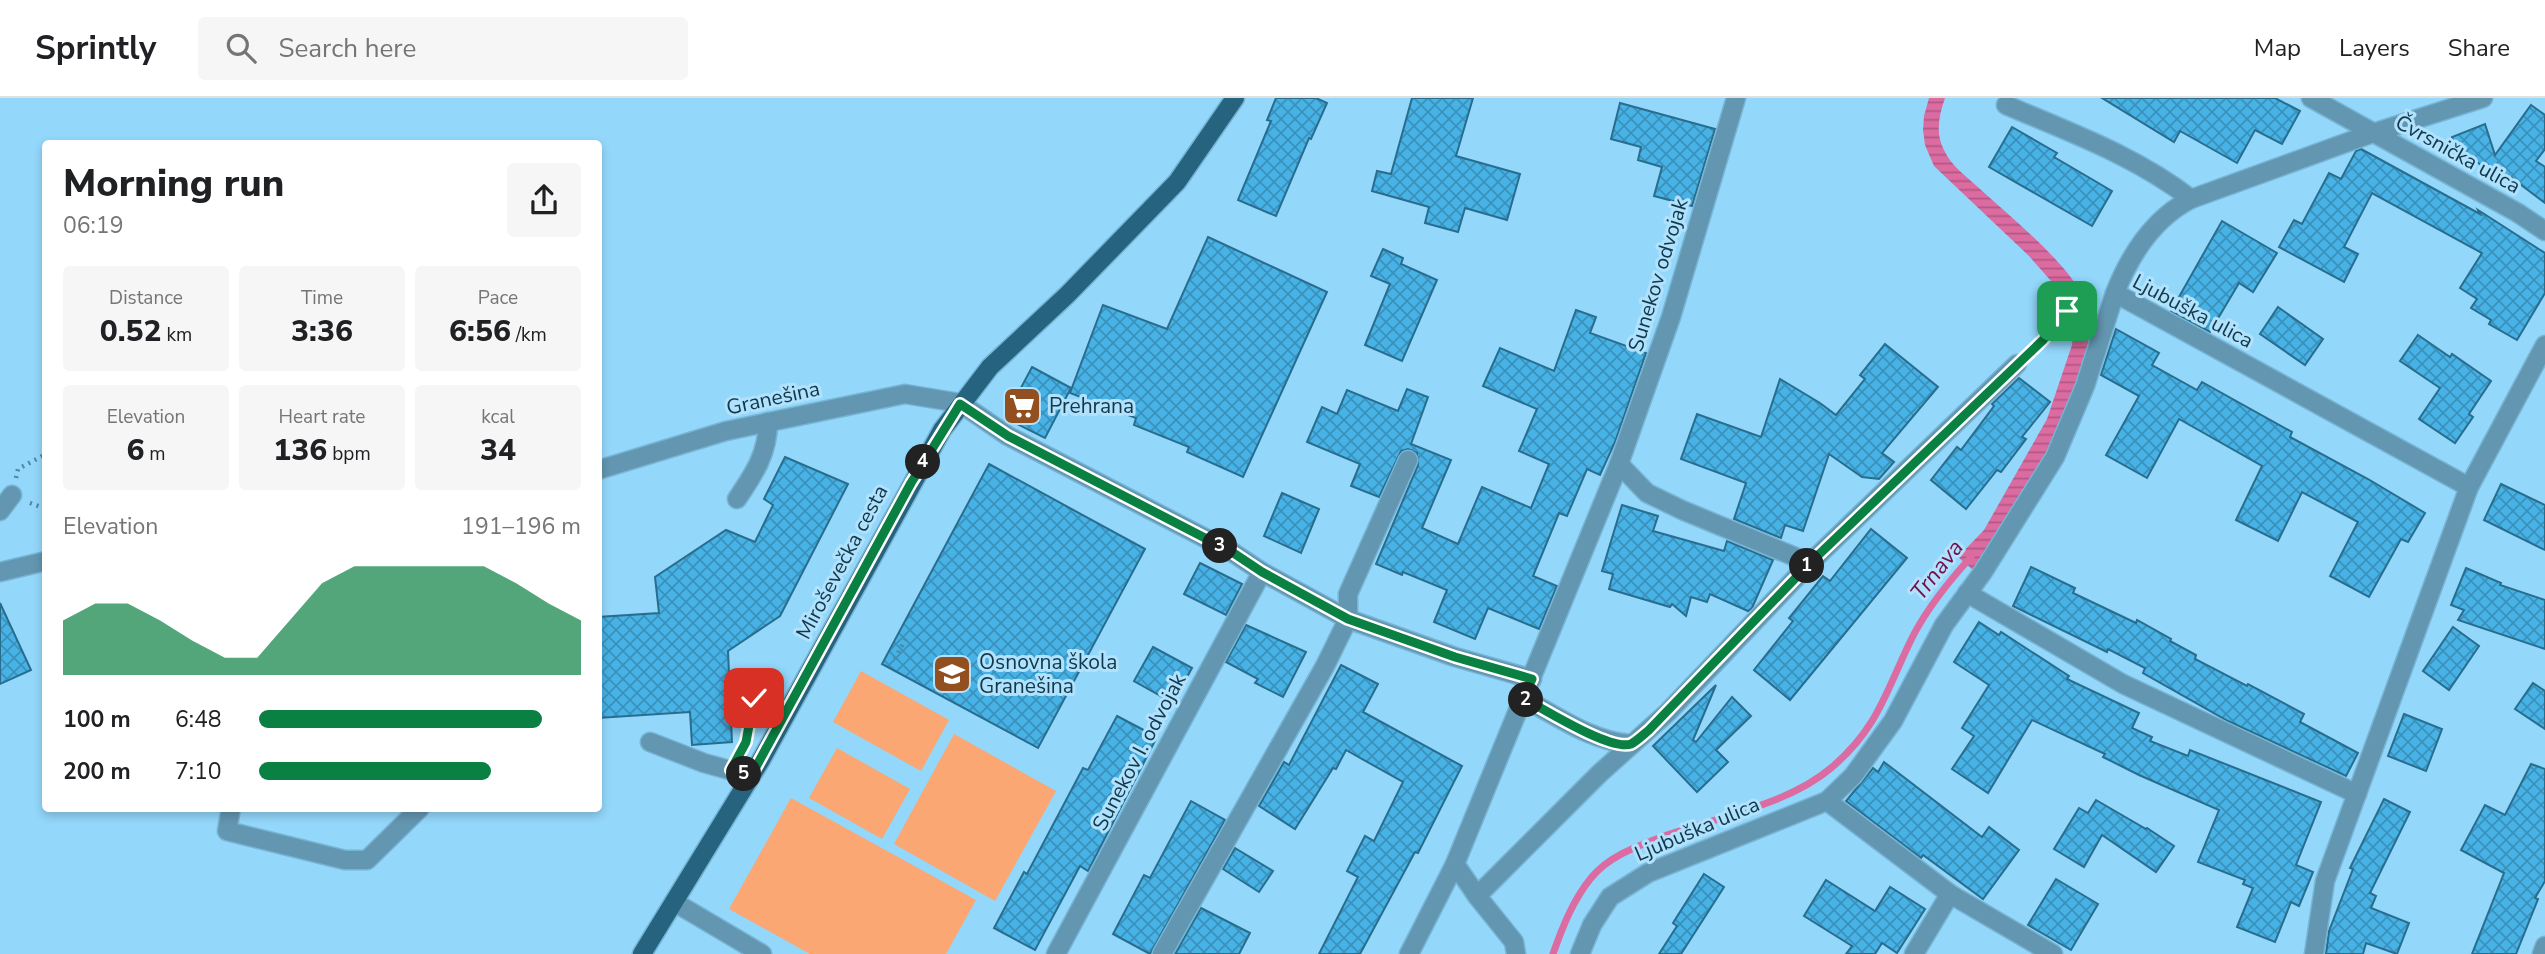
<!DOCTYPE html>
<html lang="en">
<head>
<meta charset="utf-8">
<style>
	body { margin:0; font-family:"Nunito Sans",sans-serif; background:#f6f6f6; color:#202124; height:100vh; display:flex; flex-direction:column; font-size:26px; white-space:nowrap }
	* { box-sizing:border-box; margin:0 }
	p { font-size:23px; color:#757577 }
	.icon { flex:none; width:38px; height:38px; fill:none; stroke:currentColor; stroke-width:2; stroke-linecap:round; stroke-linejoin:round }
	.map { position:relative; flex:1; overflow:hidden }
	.details { position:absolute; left:42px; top:42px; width:560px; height:672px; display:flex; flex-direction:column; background:#fff; border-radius:7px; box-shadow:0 4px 10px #0003 }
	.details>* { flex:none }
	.pin { position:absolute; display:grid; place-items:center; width:60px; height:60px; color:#fff; margin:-30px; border-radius:14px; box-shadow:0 4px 10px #0006 }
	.km { position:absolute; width:35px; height:35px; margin:-18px; border-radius:50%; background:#222; color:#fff; font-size:19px; line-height:35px; text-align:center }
	.round { display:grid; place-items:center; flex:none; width:74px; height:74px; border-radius:7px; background:#f6f6f6 }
	.head { display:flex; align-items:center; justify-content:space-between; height:119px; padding:0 21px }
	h1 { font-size:38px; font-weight:800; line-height:52px }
	.metrics { display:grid; grid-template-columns:repeat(3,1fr); gap:10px; height:119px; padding:7px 21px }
	.metrics div { display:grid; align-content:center; border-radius:7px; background:#f6f6f6; text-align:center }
	.metrics b { font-size:30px; font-weight:800 }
	.metrics small { font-size:19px; font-weight:400 }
	.metrics p { font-size:19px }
	.chart { height:196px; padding:14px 21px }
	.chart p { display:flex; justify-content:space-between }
	.chart svg { width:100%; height:126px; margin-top:7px; fill:#0b8043; opacity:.7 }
	ul { padding:0 21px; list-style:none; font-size:23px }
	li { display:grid; grid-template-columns:112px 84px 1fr; align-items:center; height:52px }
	li i { height:18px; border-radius:9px; background:#0b8043 }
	header { display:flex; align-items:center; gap:42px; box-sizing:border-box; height:98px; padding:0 35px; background:#fff; border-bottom:2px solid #e0e0e0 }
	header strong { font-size:33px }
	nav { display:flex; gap:38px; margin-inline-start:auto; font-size:24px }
	.search { width:490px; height:63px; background:#f6f6f6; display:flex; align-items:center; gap:18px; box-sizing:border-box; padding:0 24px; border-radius:7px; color:#757577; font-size:26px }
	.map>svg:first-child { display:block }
</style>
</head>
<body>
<header>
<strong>Sprintly</strong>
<div class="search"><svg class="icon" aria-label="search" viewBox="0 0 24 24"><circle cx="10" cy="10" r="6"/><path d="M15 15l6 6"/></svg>Search here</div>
<nav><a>Map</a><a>Layers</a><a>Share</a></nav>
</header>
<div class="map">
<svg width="2545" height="856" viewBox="0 0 2545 856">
	<defs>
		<pattern id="water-rules" width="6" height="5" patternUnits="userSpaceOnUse" patternTransform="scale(1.75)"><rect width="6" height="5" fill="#db6ba0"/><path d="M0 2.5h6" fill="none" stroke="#b05984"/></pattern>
		<pattern id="building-cross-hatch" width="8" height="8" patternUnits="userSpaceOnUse" patternTransform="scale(1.75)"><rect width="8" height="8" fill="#47b2e5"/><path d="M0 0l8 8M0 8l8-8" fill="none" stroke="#3a92bc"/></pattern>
	</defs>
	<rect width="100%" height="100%" fill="#93d7fb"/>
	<g fill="#faa773">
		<polygon points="861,573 949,622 921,673 833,624"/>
		<polygon points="954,636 1056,693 995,803 894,746"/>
		<polygon points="837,650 910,691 882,741 809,700"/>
		<polygon points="791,700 976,802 946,856 810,856 729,811"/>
	</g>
	<path fill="url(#water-rules)" d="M1929 0H1945C1939 17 1935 35 1944 52 1951 68 1967 79 1980 91 2009 118 2076 171 2087 208 2106 273 2014 421 1973 472L1958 459 1984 432 2047 321 2072 247 2074 220 2067 201 2029 158 1934 68 1925 47 1923 32 1924 18Z"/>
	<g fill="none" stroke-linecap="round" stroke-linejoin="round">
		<path stroke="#db6ba0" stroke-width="7" d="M1553 856C1562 830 1573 802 1591 780 1608 759 1635 749 1659 740 1713 720 1786 708 1831 670 1880 629 1887 589 1914 536 1929 508 1950 482 1971 459"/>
	</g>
	<g fill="url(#building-cross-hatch)" stroke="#286d8e" stroke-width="2">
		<polygon points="1276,0 1316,0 1327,5 1311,41 1309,40 1276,118 1238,102 1271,23 1267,22"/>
		<polygon points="1412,0 1473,0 1456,58 1520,76 1507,122 1465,110 1458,134 1425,125 1429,109 1372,93 1377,73 1391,76"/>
		<polygon points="2102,0 2275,0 2300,13 2282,46 2255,32 2237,65 2180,33 2174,44"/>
		<polygon points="1620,5 1715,31 1692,108 1654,98 1662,69 1638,62 1641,49 1611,41"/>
		<polygon points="2531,7 2545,17 2545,51 2536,63 2545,69 2545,105 2508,77 2503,83 2470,59 2460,62 2452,39 2485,26 2495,57"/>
		<polygon points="2012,29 2057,55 2054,59 2112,93 2092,128 1989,69"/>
		<polygon points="2361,51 2480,116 2478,112 2545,155 2545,195 2517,242 2489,226 2491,222 2471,210 2477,201 2460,190 2482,155 2372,95 2344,149 2358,156 2344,184 2279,149 2294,122 2302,126 2329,75 2341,81 2356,53"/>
		<polygon points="2222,123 2277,155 2253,194 2239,185 2210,234 2171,213"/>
		<polygon points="1208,139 1327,194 1243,379 1187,354 1189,349 1134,327 1136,320 1070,295 1103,207 1167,231"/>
		<polygon points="1383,151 1403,160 1401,166 1437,182 1402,263 1365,247 1390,186 1371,178"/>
		<polygon points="2278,209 2323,241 2305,267 2260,236"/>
		<polygon points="1576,212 1596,219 1590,235 1646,255 1615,344 1600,377 1587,371 1567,418 1559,415 1533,478 1557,488 1539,531 1488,510 1475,541 1434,524 1447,492 1403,474 1402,477 1376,466 1418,367 1417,355 1408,351 1401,353 1379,399 1351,388 1360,366 1307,344 1322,309 1337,316 1347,292 1398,313 1407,291 1428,299 1411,346 1451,362 1422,430 1458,446 1482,389 1531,410 1549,366 1519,353 1537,311 1483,288 1500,250 1554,273"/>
		<polygon points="2116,231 2159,255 2152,267 2197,292 2202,284 2292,334 2290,339 2368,381 2425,415 2408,444 2401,441 2369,499 2330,478 2358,424 2302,394 2278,443 2236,422 2262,368 2179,321 2147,380 2106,357 2139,298 2101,277"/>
		<polygon points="2418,237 2450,259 2452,256 2491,283 2469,316 2473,319 2455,345 2419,321 2440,290 2400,263"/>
		<polygon points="1885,246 1938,289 1882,355 1894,364 1879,381 1862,379 1829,356 1803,433 1785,427 1781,440 1734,421 1746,385 1681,361 1697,316 1761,339 1780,281 1820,305 1836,317 1865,281 1860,277"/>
		<polygon points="1032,269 1071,290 1045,340 1005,320"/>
		<polygon points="2019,280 2050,304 2022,339 2026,341 2001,374 1997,372 1966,411 1931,382 1957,349 1961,352 1994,308 1992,306"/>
		<polygon points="785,359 848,386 780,518 728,553 732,644 692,647 690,614 598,620 598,519 659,515 655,479 726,432 755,444 773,407 764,401"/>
		<polygon points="989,366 1145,451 1038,650 882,566"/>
		<polygon points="2501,386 2545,407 2545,452 2484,422"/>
		<polygon points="1282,395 1319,411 1301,455 1264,438"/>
		<polygon points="1622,407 1658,418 1653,433 1724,453 1727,443 1773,462 1752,510 1748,513 1710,496 1707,504 1691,499 1686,518 1672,506 1670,509 1609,491 1613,476 1602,473"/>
		<polygon points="1871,431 1907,460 1790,602 1754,572 1793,523 1789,520 1823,478 1830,483"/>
		<polygon points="1200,465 1242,486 1226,517 1184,496"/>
		<polygon points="2031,469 2075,490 2073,495 2136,525 2137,522 2171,541 2170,543 2196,557 2195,561 2247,588 2248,586 2304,616 2300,624 2358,655 2346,678 2228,623 2143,575 2145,570 2108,551 2107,554 2013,508"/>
		<polygon points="2466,470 2501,485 2500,487 2545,502 2545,551 2458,522 2464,512 2451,507"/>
		<polygon points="0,505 31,572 0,586"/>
		<polygon points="1979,524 1999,537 2001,534 2069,578 2067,581 2139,615 2132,630 2152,639 2150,643 2188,658 2190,652 2321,704 2296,767 2313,774 2299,808 2291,804 2275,844 2237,829 2253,790 2243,786 2245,782 2198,764 2219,712 2139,677 2103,659 2105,656 2032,622 1988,695 1952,671 1974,638 1962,630 1989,587 1954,564"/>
		<polygon points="1246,527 1306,554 1283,599 1255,585 1258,581 1226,564"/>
		<polygon points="2453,529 2479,548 2449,592 2423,573"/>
		<polygon points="1153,549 1192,570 1173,605 1134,583"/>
		<polygon points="1341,567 1378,586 1363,614 1462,668 1418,755 1415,754 1360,856 1319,856 1358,779 1347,773 1365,738 1374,743 1403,684 1346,652 1336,671 1333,670 1295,731 1259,708 1284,664 1289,667"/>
		<polygon points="2533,585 2545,593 2545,631 2515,611"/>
		<polygon points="1716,587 1693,642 1696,644 1732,599 1751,618 1716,652 1728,664 1697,694 1653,648"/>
		<polygon points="2404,616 2442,631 2426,673 2388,658"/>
		<polygon points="1117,618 1157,639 1088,773 1080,768 1035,852 994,830 1024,774 1027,776 1083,670 1088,672"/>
		<polygon points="1884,664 1982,739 1989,729 2019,752 1983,801 1923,757 1921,760 1846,703 1873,670 1878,674"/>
		<polygon points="2531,666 2545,671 2545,783 2535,800 2538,801 2516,856 2472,856 2504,775 2461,752 2485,707 2505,717"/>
		<polygon points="2384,701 2410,714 2370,795 2376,798 2371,810 2409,825 2397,856 2366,845 2363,856 2326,856 2329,833 2353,771 2350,770"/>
		<polygon points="2096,702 2146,731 2147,730 2174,748 2156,774 2102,737 2084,769 2054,751 2079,710 2088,715"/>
		<polygon points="1191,703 1225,722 1150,856 1113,836 1144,777 1150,780"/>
		<polygon points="1235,750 1273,773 1259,794 1223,771"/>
		<polygon points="1704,776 1724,789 1681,856 1659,856 1677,828 1673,825"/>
		<polygon points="2056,781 2098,806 2071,852 2028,827"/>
		<polygon points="1826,782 1875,813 1890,789 1925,811 1897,855 1882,845 1875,856 1846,856 1852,848 1804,818"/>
		<polygon points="1201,810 1250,835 1239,856 1175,856"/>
	</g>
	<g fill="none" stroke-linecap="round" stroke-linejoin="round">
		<defs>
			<g id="minor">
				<polyline points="2311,0 2518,115 2545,133"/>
				<path d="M2006 7C2069 34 2136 58 2191 101 2154 120 2130 157 2115 195"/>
				<polyline points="2191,101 2373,35 2483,0"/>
				<polyline points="1619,366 1647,395 1682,412 1810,465"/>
				<polyline points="598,372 726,333 905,296 960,305 1008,338 1232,454 1262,474 1348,521 1455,559 1532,581"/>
				<path d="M737 401C754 376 768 355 768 324"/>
				<polyline points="0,413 12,397"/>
				<polyline points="0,474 46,463"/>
				<polyline points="1967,495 2123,586 2357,696"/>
				<path d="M1523 600C1557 618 1591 643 1630 646"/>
				<polyline points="650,644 704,665 751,678"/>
				<polyline points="1827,703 1950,796 2053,856"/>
				<polyline points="231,710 227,733 345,762 367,762 420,710"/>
				<polyline points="1455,766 1477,798 1514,844 1516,856"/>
				<polyline points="1477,798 1599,676 1668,614 1810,465 2017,266"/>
				<polyline points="674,804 762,856"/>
				<polyline points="1056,856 1262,474"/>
				<polyline points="1162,856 1325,568 1348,521 1348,496 1408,362"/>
				<polyline points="1409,856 1455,766 1619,366 1671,219 1736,0"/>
				<polyline points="1580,856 1592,827 1610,799 1648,775 1827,703 1853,678 1893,623 1944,527 1983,474 2055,359 2085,288 2115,195 2469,389"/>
				<polyline points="1914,856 1950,796"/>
				<polyline points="2314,856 2325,783 2469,389 2545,247"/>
				<polyline points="2542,856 2545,848"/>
			</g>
			<polyline id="major" points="642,856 761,662 942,332 990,269 1067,197 1177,84 1235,0"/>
		</defs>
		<use href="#minor" stroke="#77b4d4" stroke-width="21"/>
		<use href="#major" stroke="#77b4d4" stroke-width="21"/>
		<g stroke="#5287a2" stroke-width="4.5" stroke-dasharray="2 5" stroke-linecap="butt">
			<path d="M2032 252C2048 237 2072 199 2094 195"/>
			<polyline points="16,380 18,371 46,356"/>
			<polyline points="30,405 46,411"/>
			<polyline points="895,561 907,538"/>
			<polyline points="745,644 754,600 755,569"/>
		</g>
		<use href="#minor" stroke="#6396b1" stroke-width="18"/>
		<use href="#major" stroke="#26637f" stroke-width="18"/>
	</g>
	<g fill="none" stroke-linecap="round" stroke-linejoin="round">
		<defs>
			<path id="route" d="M754 600 746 644 731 672 751 678 911 385 960 306 1008 338 1232 454 1262 474 1348 521 1455 559 1532 581 1523 600C1544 611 1610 653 1631 646 1637 643 1644 636 1649 632L1810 465 2043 242 2067 213"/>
		</defs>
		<use href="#route" stroke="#fff" stroke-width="14"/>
		<use href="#route" stroke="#0b8043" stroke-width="9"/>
	</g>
	<defs>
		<symbol id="supermarket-square" viewBox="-11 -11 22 22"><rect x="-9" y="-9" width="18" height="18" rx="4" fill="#924f1f" stroke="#b0e2fd"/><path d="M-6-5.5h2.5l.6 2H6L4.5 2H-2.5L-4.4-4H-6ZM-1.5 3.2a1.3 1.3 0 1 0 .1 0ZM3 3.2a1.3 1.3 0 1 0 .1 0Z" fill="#fff"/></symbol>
		<symbol id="school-square" viewBox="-11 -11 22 22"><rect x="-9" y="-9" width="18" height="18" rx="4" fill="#924f1f" stroke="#b0e2fd"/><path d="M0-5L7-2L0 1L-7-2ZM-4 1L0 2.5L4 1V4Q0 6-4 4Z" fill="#fff"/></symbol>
	</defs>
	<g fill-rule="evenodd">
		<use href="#supermarket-square" x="1000" y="286" width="44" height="44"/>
		<use href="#school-square" x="930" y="554" width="44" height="44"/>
	</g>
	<g text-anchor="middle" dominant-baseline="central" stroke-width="6" stroke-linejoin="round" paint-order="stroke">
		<g font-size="21" fill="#12384a" stroke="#b0e2fd">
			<text transform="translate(2458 56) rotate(29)">Čvrsnička ulica</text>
			<text transform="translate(1658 177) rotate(-73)">Sunekov odvojak</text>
			<text transform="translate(2193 213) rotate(28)">Ljubuška ulica</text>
			<text transform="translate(773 300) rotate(-12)">Granešina</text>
			<text transform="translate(842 464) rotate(-62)">Miroševečka cesta</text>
			<text transform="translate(1139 654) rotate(-62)">Sunekov I. odvojak</text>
			<text transform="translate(1697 731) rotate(-23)">Ljubuška ulica</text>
		</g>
		<g font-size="21" fill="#12384a" stroke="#b0e2fd" text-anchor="start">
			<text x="1049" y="308">Prehrana</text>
			<text x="979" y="564">Osnovna škola<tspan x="979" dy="24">Granešina</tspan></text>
		</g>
		<g font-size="23" font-style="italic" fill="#760e49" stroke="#b0e2fd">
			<text transform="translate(1937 472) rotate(-52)">Trnava</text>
		</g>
	</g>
</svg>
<div class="pin" style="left:2067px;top:213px;background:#1e9e55"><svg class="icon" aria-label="arrive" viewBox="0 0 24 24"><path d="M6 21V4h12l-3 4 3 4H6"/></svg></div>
<div class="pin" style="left:754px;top:600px;background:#d93025"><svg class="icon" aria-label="check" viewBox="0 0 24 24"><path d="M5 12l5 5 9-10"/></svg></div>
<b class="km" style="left:1807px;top:468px">1</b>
<b class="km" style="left:1526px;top:602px">2</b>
<b class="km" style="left:1220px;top:448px">3</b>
<b class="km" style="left:923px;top:364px">4</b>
<b class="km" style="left:744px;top:676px">5</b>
<section class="details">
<div class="head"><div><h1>Morning run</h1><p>06:19</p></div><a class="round"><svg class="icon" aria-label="share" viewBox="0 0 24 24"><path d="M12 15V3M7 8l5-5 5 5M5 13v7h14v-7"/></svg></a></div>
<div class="metrics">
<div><p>Distance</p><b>0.52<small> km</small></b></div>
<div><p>Time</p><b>3:36</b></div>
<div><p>Pace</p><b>6:56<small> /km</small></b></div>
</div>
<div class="metrics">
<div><p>Elevation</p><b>6<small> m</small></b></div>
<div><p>Heart rate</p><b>136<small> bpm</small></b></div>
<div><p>kcal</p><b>34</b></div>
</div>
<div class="chart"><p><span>Elevation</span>191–196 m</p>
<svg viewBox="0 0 160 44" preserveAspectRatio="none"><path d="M0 44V25L10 19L20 19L30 25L40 32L50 38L60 38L70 25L80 12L90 6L100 6L110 6L120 6L130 6L140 12L150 19L160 25V44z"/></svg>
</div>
<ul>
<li><b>100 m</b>6:48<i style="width:88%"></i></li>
<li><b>200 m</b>7:10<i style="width:72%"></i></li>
</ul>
</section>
</div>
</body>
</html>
